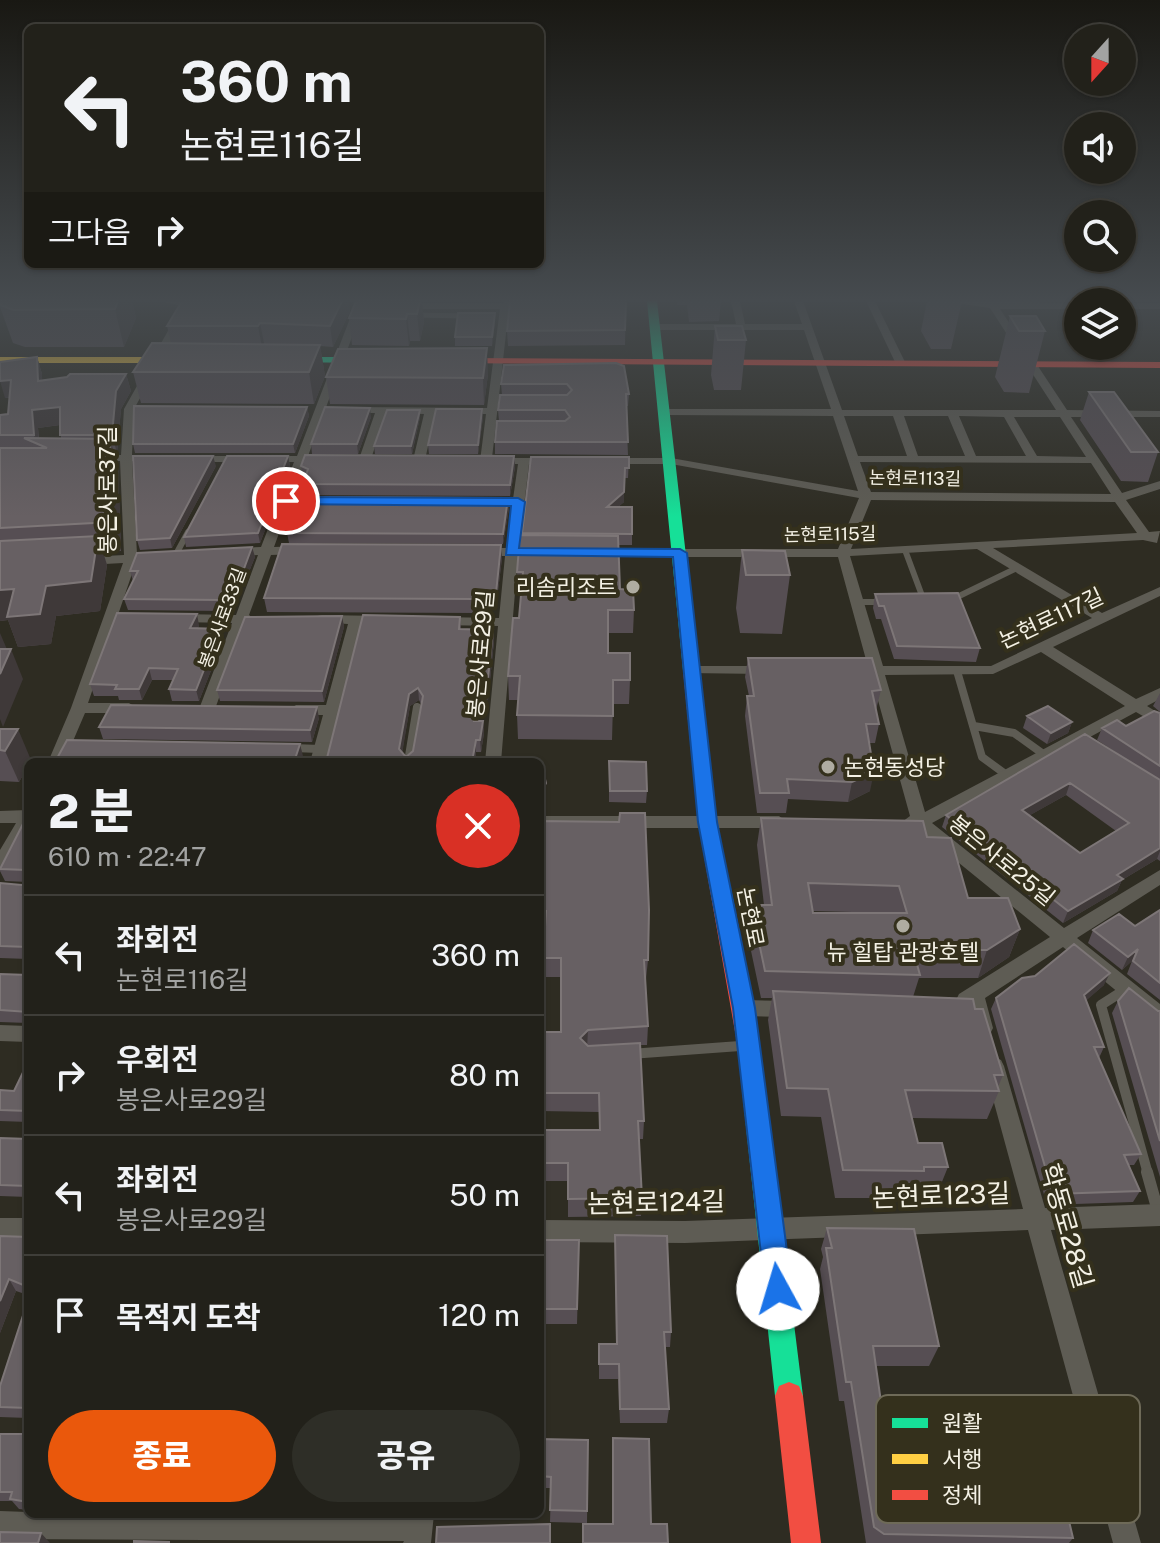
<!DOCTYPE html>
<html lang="ko">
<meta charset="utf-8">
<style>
body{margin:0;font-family:"Public Sans","Noto Sans KR",sans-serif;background:#2e2e27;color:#f1f3f6;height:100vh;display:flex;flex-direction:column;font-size:30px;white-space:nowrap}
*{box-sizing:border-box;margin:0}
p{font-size:26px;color:#a2a3a2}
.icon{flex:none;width:44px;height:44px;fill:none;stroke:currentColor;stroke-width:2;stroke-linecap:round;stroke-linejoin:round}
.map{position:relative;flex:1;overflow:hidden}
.panel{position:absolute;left:24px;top:758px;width:520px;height:760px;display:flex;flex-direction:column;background:#22211a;border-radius:12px;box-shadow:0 2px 6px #0004,0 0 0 2px #3f3e39}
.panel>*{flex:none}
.guide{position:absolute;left:24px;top:24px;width:520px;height:244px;border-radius:12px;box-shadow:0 2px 6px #0004,0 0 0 2px #3f3e39;background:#22211a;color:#f1f3f6;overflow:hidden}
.needle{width:52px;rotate:201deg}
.controls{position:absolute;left:1064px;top:24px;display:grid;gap:16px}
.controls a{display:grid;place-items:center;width:72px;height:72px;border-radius:50%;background:#22211a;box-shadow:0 2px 6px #0004,0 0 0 2px #3f3e39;font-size:40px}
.pin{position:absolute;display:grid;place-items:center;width:68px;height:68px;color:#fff;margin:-34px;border:4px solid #fff;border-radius:50%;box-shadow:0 2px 8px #0007}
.me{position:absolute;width:88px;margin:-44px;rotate:354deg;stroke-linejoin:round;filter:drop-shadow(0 0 6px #0008)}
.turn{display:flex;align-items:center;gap:28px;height:168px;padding:0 24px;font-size:36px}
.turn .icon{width:104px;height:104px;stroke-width:2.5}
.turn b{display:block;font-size:56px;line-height:68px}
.then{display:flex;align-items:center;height:76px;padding:0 24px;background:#0003;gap:16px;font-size:30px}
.round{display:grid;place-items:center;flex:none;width:84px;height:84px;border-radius:42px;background:#2e2e27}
.head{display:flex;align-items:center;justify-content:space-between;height:136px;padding:0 24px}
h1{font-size:48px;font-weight:800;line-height:60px}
.action{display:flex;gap:16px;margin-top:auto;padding:16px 24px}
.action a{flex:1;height:92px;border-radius:48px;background:#ea580c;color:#fff;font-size:32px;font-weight:800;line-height:92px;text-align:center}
.action a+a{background:#2e2e27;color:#f1f3f6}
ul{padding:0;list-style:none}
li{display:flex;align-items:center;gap:24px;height:120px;padding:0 24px;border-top:2px solid #3f3e39}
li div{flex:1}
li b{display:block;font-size:30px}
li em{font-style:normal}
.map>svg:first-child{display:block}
</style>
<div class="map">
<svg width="1160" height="1543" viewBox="0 0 1160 1543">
<rect width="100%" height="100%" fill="#2e2c22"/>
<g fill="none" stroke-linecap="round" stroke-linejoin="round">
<path stroke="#5e5c54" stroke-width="5" d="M415,315L467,316"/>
<path stroke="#5e5c54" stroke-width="6" d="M905,550L924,601
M175,556L188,532
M953,599L1017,568
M857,602H884"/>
<path stroke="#5e5c54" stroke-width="8" d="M957,671L982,757L1008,776
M974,726L1014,733L1046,756
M293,748L320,749
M408,762L417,707"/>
<path stroke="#5e5c54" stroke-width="10" d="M1126,989L1101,1005L1148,1174
M630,1054L740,1046"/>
<path stroke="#5e5c54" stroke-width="12" d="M1147,1172L1159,1215
M1048,1473L1103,1472"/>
<path fill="#5e5c54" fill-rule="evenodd" d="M159,301H193L199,304L191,306L134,409L132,455H151L157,458L151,461H132L137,554L155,553L161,557L155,561L136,562L88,703H129L137,708L129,713H85L64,762H48L71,708L123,563L87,565L81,561L87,557L124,555L120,461H95L89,458L95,455H121L124,409L182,306Z
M506,301H517L509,307L492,458H551L557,461L551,464H529L519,548H539L545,552L539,556H518L501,762H485L498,626L438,625L431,621L438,617L499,618L505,556H482L476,552L482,548H506L518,464H486L480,461L486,414H435L425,460L419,463L413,460L424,414L386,413L371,459L361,461L359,459L375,413H350L345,410L350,407L487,408L500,309H401L396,306L401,303H503Z
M731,301H740L745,324H802L794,301H803L842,410H1056L990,308L943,301L1078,303V309H1000L1067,410L1160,411V417H1071L1122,493L1160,481V489L1126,500L1149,532L1160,531L1157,543L1143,540L993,548L1102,613L1160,587V596L1053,647L1136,699L1160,688V699L1147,706L1160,714V726L1136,712L932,823L1064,928L1160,870V885L1077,938L1160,1004V1023L1153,1021L1063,947L985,998L993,1028L990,1034L983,1036L976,1034L968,1007L959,1006L956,1000L959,994L1050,937L916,828L904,826L902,822L910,816L871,675L862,674L860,671L868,667L838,557H598L592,553L598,549H838L859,498L671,464H607L601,461L607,458H671L858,491L833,416L664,415L659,412L664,409H831L804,330H655L650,327L655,324H736ZM844,416H893L907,456H858ZM904,416H948L965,456H918ZM959,416L1004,417L1026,456H976ZM1014,417H1060L1086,457L1037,456ZM860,462L1091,463L1111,494L871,492ZM871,500L1115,502L1137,533L851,549ZM977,549L1092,618L991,666H883L850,556ZM1041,652L1125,706L925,812L885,675L993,674Z
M866,301H875L905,362L904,364L895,362Z
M1122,303H1160V309H1122Z
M354,308L362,310L308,456H323L329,459L323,462H305L274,547L299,546L305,550L299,554L271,555L249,615L254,619L246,623L215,709L207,714L202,712L199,709L232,623L178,622L171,618L178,614L236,615L258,555L234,556L228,552L234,548L261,547L294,462H195L189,459L195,456H297Z
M322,615L383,616L390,620L383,624H362L326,762H310L323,715H296L288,710L296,705H326L348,624L317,622L315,619L317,616Z
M692,666H768L775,670L768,674L687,673L685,670Z
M28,810V831L6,869L0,871V850L16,823H0V811Z
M540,816H779L787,822L779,828H540Z
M744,1000L791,1001L798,1003L801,1009L798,1015L791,1017L744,1016L737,1014L734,1008L737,1002Z
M0,1025L28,1026V1042L0,1041Z
M994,1057L1001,1060L1004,1066L1045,1208L1160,1204V1226L1051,1230L1141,1543H1113L1028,1230L685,1243L540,1242V1220L685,1221L1023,1209L984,1066L987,1060Z
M0,1218H28V1240H0Z
M0,1511L28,1512V1514H434L431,1543H403L404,1541L0,1539Z"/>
<path fill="#16e098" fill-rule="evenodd" d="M647,301H657L699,670L691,675L683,670Z
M290,357H366L372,360L366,363L286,362L284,360Z
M748,1034L756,1036L759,1043L803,1396L799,1406L789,1410L779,1406L775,1396L737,1043L740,1036Z"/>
<path fill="#ffcf43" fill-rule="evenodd" d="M0,357H174L180,360L174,363H0Z"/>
<path fill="#f24e42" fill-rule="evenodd" d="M454,358L1160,362V368L450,363L448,361Z
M691,665L699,670L716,822L759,1043L756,1050L748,1052L740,1050L737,1043L698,822L683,670Z
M789,1382L799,1386L803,1396L821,1543H791L775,1396L779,1386Z"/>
</g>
<path fill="#564e53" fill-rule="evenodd" d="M0,301H132L136,318L124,347H25L13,343L0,307Z
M342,301H348L350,311L333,347L320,346L325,376L314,404L141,403L133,372L171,343L167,326Z
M422,301L424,322L420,341H410L409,346L352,345L349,318Z
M626,301L625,345L508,346L507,331Z
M677,301H721L719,321L689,322L687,305H677Z
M927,301H962L951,349H931L921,331Z
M1010,316L1045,331L1029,393L1004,392L995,377Z
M495,322L492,346H455V337Z
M715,326L746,340L741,390H714L711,375Z
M37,357L42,374V380L126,374L131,391L121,409L117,453H114L118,466L121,551L103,552L107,565L100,611L56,616L51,644L18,647L8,620L0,621V415L8,414L10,398H5ZM60,425L61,438H39L38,428Z
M504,365L629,394L628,406H626L628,455L495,454V442L499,421L498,410L502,395L501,384Z
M488,374L484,405L330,404L326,377Z
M1089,392L1158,452L1148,482L1121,481L1080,420Z
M307,407L309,416L295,453H135L133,444Z
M371,417L358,454H312L311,444Z
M420,417L412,454H375L374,446Z
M483,417L478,454H429L428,445Z
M288,456L290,466L260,543L186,547L184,537Z
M514,456L515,467L510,496L304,495L303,484L305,478L303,477L301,466Z
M531,457H629L628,478H624V502L618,507H632V545H619L620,589L634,610L633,633H608V653L630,680L629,704H613L612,740L518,739L517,715L518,700H509L508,676L519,618L521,595H518L517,572Z
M216,466L172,548L140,550L137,540Z
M509,508L503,544L289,543L287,533Z
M252,547L255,557L244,584H236L225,611L128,610L124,599L133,581L130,571Z
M742,550L790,575L782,634L740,633L736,608Z
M502,558L496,607L478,608L477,613L267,612L264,598Z
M875,594L980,648L976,662L894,659L881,619H876L873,608Z
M363,615L460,617L461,629L493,630L494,641L488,700L479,701L476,721H483L484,733L481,752H476L475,762H326ZM419,700L421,704L413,751L406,757L402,752L410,706Z
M342,616L344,627L324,702L220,701L217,690Z
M199,625L198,628L220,629L223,640L199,701H172L169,689L173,680H152L142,700H119L118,696H94L90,684Z
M748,658L881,690L876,710L879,724L875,743H869L870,791L848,802L788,799L786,813H757L745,716L747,696H749L745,677Z
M1160,693V712L1153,706Z
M1160,713V861L1157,859L1122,880L1117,891L1063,923L942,827L946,815L1117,753L1097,740L1102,728L1126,726ZM1066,795L1116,831L1080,853L1030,815Z
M1027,716L1072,722L1068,733L1047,744L1023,728Z
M319,718L312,742L103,739L99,727Z
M0,729L31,760L28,762V766L19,782L0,781Z
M609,761L647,791L646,803L609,802Z
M28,814V882L5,881L0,871V867Z
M761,818L927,837L968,898L1020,929L1009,957L978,978H919L913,997L975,1009L1003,1075L998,1087L999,1091L987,1119L912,1118L918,1143L948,1167L937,1194H916L914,1198H835L821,1117L781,1116L768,1020L772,998H761L747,932L751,905H764L757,845ZM812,911L892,913H813Z
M540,821L648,960L646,979H645L648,1026L647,1045H640L644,1121L643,1139H639L642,1198L641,1216L568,1217V1181H540V1130H599V1112L540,1111V1032H561V977H544L545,930H540Z
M28,882V959L0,958V883L22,885Z
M1160,910V1000L1127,974L1132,961L1122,970L1088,943L1093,930L1135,926Z
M0,974L28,975V1023L0,1022Z
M1104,985L1086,1000L1104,1047L1099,1058L1141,1154L1134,1165H1129L1140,1191L1133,1202L1047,1205L991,1009L996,998Z
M1118,1001L1160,1011V1177L1112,1013Z
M28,1062V1122L0,1121V1090L14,1091Z
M0,1138L28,1139V1197L0,1196Z
M827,1228L939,1346L929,1366H876L889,1458L964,1468L1073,1538L1069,1543H866L844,1401H839L820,1269L823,1257L821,1249Z
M615,1235L671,1332L670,1347H665L669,1409L667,1423H620L618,1379H599V1344H616Z
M0,1236L28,1237V1295L16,1291L0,1333Z
M540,1240L579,1256L577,1324H540Z
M28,1300V1418L0,1417V1386Z
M0,1434H28V1510L19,1509L12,1501H0Z
M540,1439L588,1440L587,1523L550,1522L551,1488H540Z"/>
<path fill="#3f3939" d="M118,301H132L136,318L124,347L115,309Z
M342,301H348L350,311L333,347L330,326Z
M420,301H422L424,322L420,341L417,314Z
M495,313V322L492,346V337Z
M407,314L410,341L409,346L406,319Z
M260,323L264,343L262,347L258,326Z
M320,345L325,376L314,404L309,372Z
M487,348L488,374L484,405L483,378Z
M37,357L42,374L43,398L38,381Z
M126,374L131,391L121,409L117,453L112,435L116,391Z
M11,380L17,397L5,398L0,381Z
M60,407L66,424L38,428L39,444L36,443L34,435L32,410Z
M307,407L309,416L295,453L293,444Z
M370,408L371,417L358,454L357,444Z
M482,409L483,417L478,454V445Z
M420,410V417L412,454L411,446Z
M110,439L118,466L121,551L112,522Z
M213,456L216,466L172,548L170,538Z
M288,456L290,466L260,543L258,533Z
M514,456L515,467L510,496V485Z
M624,492V502L606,517L607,507Z
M508,498L509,508L503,544V534Z
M98,536L107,565L100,611L56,616L51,644L18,647L8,620L0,621V590L46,586Z
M501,545L502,558L496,607V593Z
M252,547L255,557L244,584L242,574Z
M234,574L236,584L225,611L222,600Z
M197,614L199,625L193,639L190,628Z
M342,616L344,627L324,702L322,691Z
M220,629L223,640L199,701L196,690Z
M493,630L494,641L488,700L479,701L475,733L474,721L478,690Z
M0,633L9,654L11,649L23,679L3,727L0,719Z
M149,668L152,680L142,700L139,689Z
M418,688L419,700L410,706L401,761L399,749L409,694Z
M317,707L319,718L312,742L310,730Z
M483,721L484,733L481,752L480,740Z
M1072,722L1068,733L1047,744L1051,733Z
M18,729L31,760L28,762V766L19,782L5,751Z
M476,740V752L475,762H472Z
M300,744L303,756L301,762H294Z
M874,772L870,791L848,802L852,782Z
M546,783V794L540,806V794Z
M1070,783L1066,795L1018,822L1022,810Z
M1160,848V851L1157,859L1122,880L1117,891L1063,923L1068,911L1117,875Z
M1020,929L1009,957L978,978L987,950Z
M1138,949L1132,961L1122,970L1128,957Z
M1110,973L1104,985L1079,1007L1084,995Z
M588,1030L587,1049L580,1038Z
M9,1279L16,1291L0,1333V1301Z
M41,1533L50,1543H38Z"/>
<path fill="#676063" stroke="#7d7677" stroke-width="2" fill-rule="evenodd" d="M0,301H118L115,309L13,310L1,305Z
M182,301H342L330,326L260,323L258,326H167Z
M356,301H420L417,314H407L406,319L349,318Z
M510,301H626L625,330L507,331Z
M458,313H495L492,337H455Z
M1010,316H1036L1045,331H1019Z
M715,326H742L746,340H718Z
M152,343L320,345L309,372H133Z
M487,348L483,378L326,377L338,349Z
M37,357L38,381L67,377L70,374H126L116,391L112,435H60V407L32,410L34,435H0V415L8,414L11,380L0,381V362Z
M616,363L624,366L629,394H626L628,442H495L497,421H565L570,417L565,410H498L500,395H567L572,390L567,384H501L504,365Z
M1089,392H1114L1158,452H1131Z
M134,406L307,407L293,444H133Z
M325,407L370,408L357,444H311Z
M436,409H482L478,445H428Z
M387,410H420L411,446H374Z
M24,438L110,439L112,522L0,528V448H47Z
M305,455L514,456L510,485L303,484L308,469L301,466Z
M133,456H213L170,538L137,540Z
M227,456H288L258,533L184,537Z
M531,457H629V468H625L624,492L607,507H632V534L522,533Z
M299,497L508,498L503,534L287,533Z
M520,535L618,536L620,589L633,590L634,610H608V653H630V680H613V716L517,715L520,676H508L513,618H519L523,572H517Z
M98,536L91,581L46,586L40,614L7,617L14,589L0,590V541Z
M282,544L501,545L496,593L477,594L476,599L264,598Z
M252,547L242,574H234L222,600L124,599L138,571H130L137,553Z
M742,550L785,551L790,575H746Z
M958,593L980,648L897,646L884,606H879L875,594Z
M117,613L197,614L190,628L220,629L196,690L169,689L178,669L149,668L139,689H115L117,685L90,684Z
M363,615L460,617L459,629L493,630L487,688L478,690L474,721H483L480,740H476L472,762H326ZM418,688L423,696L413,751L406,757L399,749L409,694Z
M342,616L322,691L217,690L245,617Z
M0,649H11L0,674Z
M748,658H872L881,690L872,691L879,724H866L874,772L852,782L787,779L789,793H760L747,696H754Z
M111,705L317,707L310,730L99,727Z
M1048,706L1072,722L1051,733L1027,716Z
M1154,711L1160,713V766L1102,728L1117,720L1126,726Z
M0,729H18L5,751L0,750Z
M1085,734L1160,780V848L1117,875L1123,879L1068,911L946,815ZM1070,783L1129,823L1080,853L1022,810Z
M67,740L300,744L294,762H55Z
M609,761L646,762L647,791H610Z
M540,771H543L546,783L540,794Z
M620,813H645L649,910L648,960H644L648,1026L588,1030L580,1038L588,1046L640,1043L644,1121H638L642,1198L568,1199V1163H540V1130H600L599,1093H540V1032H561V958H543L546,911H540V821L619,822Z
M28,814V878L26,870L0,869Z
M761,818L923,821L927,837L951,838L968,898H1008L1020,929L987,950H913L920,975L765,971L751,905H772ZM808,883L899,886L907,913H813Z
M28,882V947L0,946V883L22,885Z
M1160,910V983L1133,961L1138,949L1128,957L1093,930L1119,914L1135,926Z
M1074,944L1110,973L1084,995L1104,1047H1094L1141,1154L1124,1155L1140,1191L1053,1194L996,998L1022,978L1035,976Z
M0,974L28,975V1012L0,1010Z
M1129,988L1158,1011H1160V1141L1118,1001Z
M773,991L973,999L975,1009H983L1003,1075H994L999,1091L905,1090L918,1143H942L948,1167H924V1171L843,1170L828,1089L787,1088Z
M28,1062V1111L0,1110V1090L14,1091Z
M0,1138L28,1139V1186L0,1185Z
M827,1228L914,1229L939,1346H873L889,1458L960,1459L964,1468L1057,1470L1073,1538L884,1534L874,1527L851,1382H846L826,1248H832Z
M615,1235L667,1236L671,1332H664L669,1409H620L619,1364H599V1344H617Z
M0,1236L28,1237V1287L9,1279L0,1301Z
M540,1240H579L577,1309H540Z
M28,1300V1408L0,1407V1386Z
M0,1434H28V1502L10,1499L12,1492H0Z
M613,1438L649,1439L651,1524H667L668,1543H583V1524H613Z
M540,1439L588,1440L587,1511L550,1510L551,1477L540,1476Z
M550,1524V1543H436L437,1527Z
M0,1532L41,1533L38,1543H0Z
M134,1541L170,1542L134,1543Z"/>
<linearGradient id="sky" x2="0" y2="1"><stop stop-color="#191813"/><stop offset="0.58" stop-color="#464b4f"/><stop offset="1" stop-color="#464b4f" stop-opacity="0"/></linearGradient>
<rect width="1160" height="517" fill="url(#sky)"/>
<path fill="#1a73e8" stroke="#114b97" stroke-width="2" d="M286,497L518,498L525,502L519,548L680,549L687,553L717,822L755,1008L792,1289L788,1298L778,1302L769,1298L765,1289L733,1008L698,822L673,557L506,555L511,506L281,504V498Z"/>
<g fill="#afaca1" stroke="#34301c" stroke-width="3">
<circle cx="633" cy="587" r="8"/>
<circle cx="828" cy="767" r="8"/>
<circle cx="903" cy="926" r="8"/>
</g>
<g text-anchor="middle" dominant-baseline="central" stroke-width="8" stroke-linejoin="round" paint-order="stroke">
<g font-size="18" fill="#f4f1e5" stroke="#34301c">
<text transform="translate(915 478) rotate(1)">논현로113길</text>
<text transform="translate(830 534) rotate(-1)">논현로115길</text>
<text transform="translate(222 618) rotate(-70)">봉은사로33길</text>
</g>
<g font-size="22" fill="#f4f1e5" stroke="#34301c">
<text transform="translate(107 490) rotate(-90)">봉은사로37길</text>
<text transform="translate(1051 618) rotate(-25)">논현로117길</text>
<text transform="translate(480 654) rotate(-85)">봉은사로29길</text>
<text transform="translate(1002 860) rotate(39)">봉은사로25길</text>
<text transform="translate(751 917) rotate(79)">논현로</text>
</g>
<g font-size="22" fill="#f4f1e5" stroke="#34301c" text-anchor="end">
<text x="617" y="587">리솜리조트</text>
<text x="844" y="767" text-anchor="start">논현동성당</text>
<text x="903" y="952" text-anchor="middle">뉴 힐탑 관광호텔</text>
</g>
<g font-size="26" fill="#f4f1e5" stroke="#34301c">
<text transform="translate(941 1195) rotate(-2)">논현로123길</text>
<text transform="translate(656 1202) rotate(-1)">논현로124길</text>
<text transform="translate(1067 1226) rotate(74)">학동로28길</text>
</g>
</g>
<rect x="876" y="1395" width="264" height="128" rx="12" fill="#34301c" stroke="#6e6a58" stroke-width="2"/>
<rect x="892" y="1418" width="36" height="10" fill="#16e098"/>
<rect x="892" y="1454" width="36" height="10" fill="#ffcf43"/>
<rect x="892" y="1490" width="36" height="10" fill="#f24e42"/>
<g font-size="22" fill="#f4f1e5">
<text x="942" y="1431">원활</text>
<text x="942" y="1467">서행</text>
<text x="942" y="1503">정체</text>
</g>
</svg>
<div class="controls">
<a><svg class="needle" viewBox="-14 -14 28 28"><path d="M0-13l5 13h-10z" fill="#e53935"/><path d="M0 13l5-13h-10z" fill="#a2a3a2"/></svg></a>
<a><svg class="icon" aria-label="sound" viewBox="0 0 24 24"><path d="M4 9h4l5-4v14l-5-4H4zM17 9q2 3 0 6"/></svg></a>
<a><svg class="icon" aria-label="search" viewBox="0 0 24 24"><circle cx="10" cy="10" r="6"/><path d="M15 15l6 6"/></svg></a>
<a><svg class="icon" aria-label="layers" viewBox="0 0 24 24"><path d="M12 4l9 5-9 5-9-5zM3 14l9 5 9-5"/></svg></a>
</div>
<div class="pin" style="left:286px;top:501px;background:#d93025"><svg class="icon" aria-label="arrive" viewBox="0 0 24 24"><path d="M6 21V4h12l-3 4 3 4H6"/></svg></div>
<svg class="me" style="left:778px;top:1289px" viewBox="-20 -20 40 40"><circle r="19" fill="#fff"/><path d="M0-13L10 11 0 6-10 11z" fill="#1a73e8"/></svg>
<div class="guide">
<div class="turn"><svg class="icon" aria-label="left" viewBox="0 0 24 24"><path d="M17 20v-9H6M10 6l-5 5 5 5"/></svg><div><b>360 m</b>논현로116길</div></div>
<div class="then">그다음<svg class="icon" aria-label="right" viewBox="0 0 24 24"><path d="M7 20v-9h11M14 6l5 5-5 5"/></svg></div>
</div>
<section class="panel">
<div class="head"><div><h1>2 분</h1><p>610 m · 22:47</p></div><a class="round" style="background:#d93025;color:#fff"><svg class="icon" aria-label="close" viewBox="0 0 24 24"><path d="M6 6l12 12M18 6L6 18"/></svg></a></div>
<ul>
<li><svg class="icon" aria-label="left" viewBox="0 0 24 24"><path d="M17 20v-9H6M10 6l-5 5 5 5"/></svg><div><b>좌회전</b><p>논현로116길</p></div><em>360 m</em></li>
<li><svg class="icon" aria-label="right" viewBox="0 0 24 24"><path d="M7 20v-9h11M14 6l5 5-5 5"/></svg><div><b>우회전</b><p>봉은사로29길</p></div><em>80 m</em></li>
<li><svg class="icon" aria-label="left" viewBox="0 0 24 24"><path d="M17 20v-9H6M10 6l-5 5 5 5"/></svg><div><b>좌회전</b><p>봉은사로29길</p></div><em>50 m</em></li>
<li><svg class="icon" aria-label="arrive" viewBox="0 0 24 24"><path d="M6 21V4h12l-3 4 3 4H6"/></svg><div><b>목적지 도착</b></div><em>120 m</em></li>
</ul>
<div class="action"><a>종료</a><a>공유</a></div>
</section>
</div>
